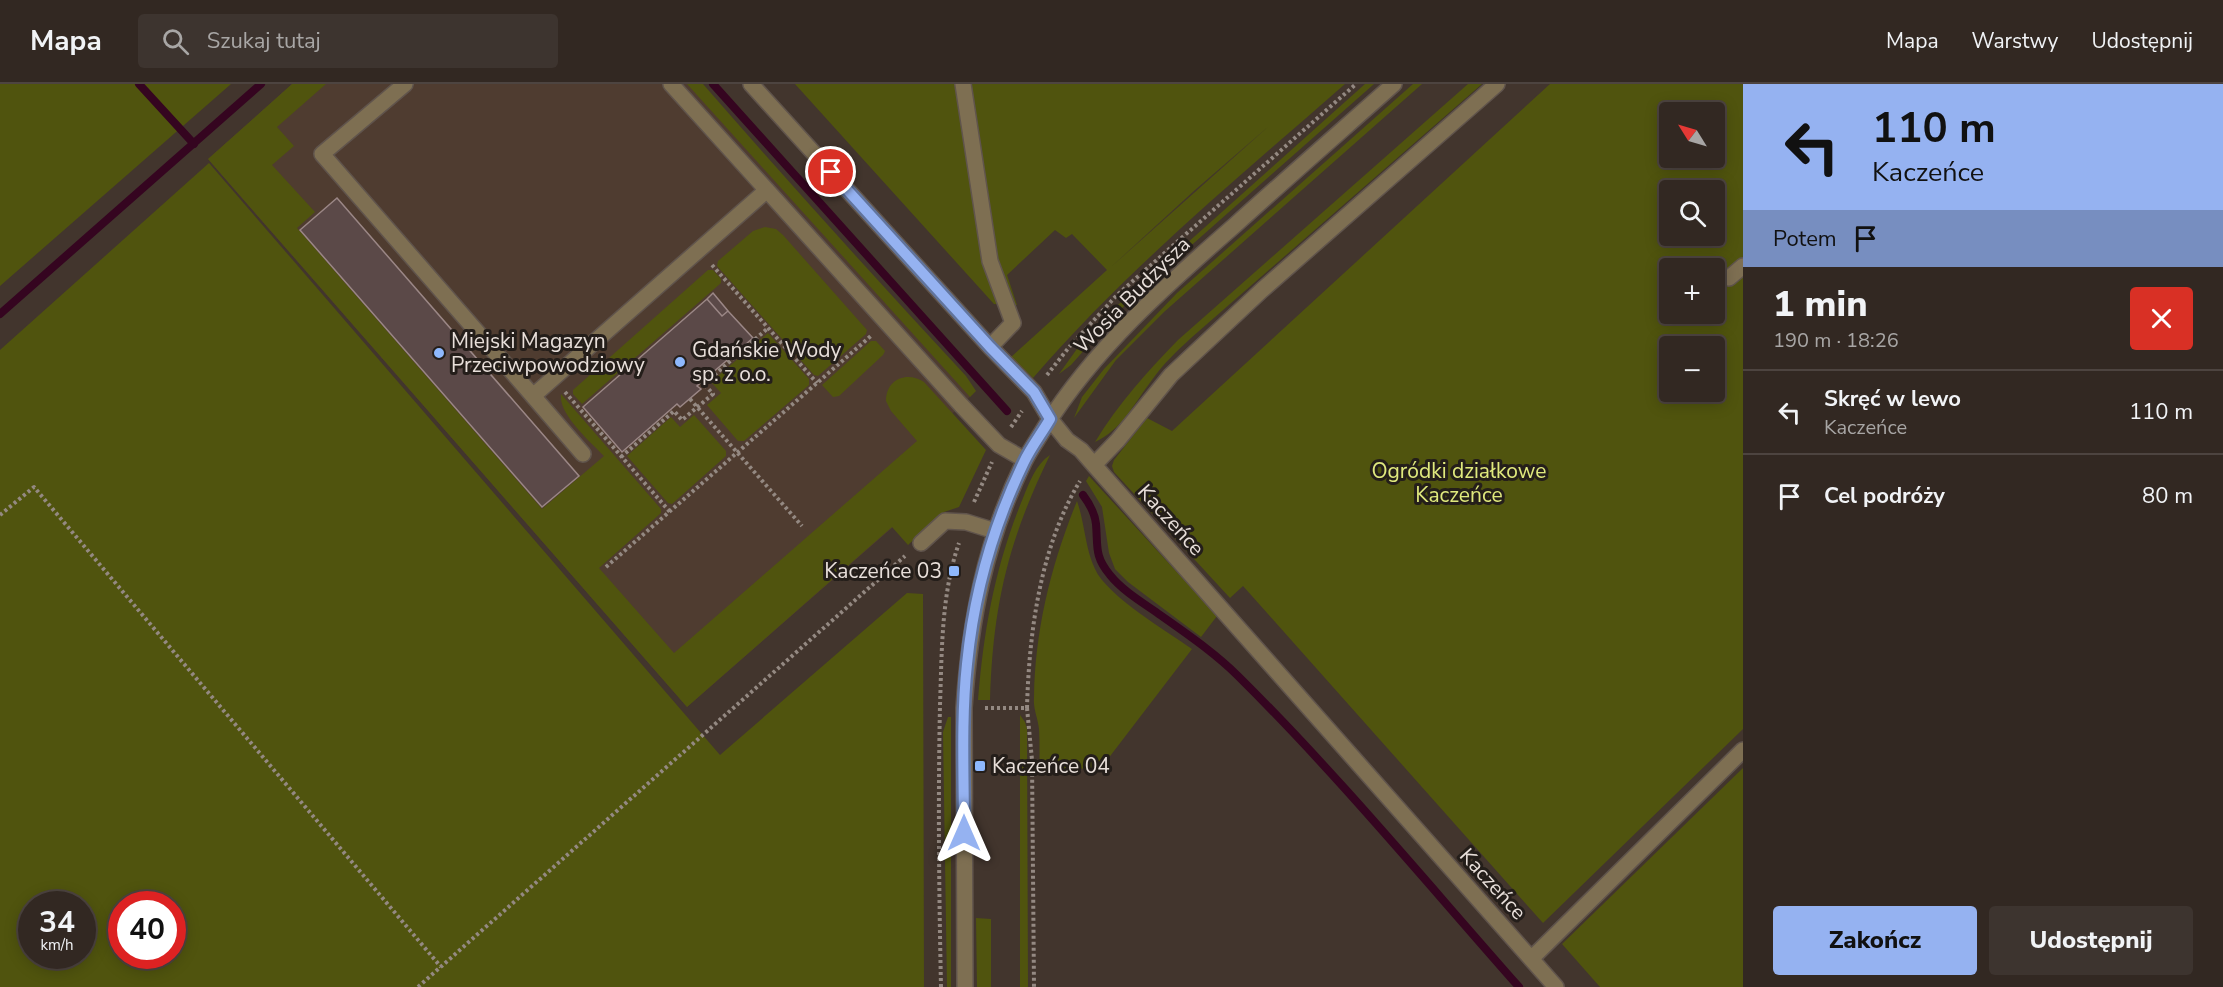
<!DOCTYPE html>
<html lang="pl">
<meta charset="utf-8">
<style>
body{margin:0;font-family:"Nunito Sans",sans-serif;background:#3d342f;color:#f1f3f6;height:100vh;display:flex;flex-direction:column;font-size:22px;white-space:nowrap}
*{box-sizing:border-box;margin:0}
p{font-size:20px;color:#a8a6a5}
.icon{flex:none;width:33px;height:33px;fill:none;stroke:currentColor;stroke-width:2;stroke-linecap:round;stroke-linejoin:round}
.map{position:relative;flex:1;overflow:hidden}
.sheet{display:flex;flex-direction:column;background:#322822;width:480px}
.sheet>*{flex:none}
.guide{background:#95b2f1;color:#111;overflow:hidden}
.needle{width:39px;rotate:307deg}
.tools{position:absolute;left:1659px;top:18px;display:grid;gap:12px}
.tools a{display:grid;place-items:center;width:66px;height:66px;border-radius:6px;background:#322822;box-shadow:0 3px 15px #0003,0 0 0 2px #4d4440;font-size:30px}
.speed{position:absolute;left:18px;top:807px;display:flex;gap:12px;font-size:30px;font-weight:700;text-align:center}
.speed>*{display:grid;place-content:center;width:78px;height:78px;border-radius:50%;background:#322822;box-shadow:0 3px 15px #0003,0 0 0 2px #4d4440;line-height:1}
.speed small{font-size:15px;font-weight:400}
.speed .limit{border:9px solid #d22;background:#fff;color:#111}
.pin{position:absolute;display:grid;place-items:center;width:51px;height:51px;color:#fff;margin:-26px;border:3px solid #fff;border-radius:50%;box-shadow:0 2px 6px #0007}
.me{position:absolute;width:66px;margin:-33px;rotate:0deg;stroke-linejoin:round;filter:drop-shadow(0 0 4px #0008)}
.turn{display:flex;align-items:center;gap:21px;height:126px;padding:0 30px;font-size:27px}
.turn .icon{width:78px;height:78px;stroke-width:2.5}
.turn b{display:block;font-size:42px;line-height:51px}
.then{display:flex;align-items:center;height:57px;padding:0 30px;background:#0003;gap:12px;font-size:22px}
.round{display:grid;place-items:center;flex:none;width:63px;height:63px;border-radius:6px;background:#3d342f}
.overview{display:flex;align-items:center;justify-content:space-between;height:102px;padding:0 30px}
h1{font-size:36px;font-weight:800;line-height:45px}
.primary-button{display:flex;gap:12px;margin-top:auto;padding:12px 30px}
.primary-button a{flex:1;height:69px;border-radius:6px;background:#95b2f1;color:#111;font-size:24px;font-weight:800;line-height:69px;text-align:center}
.primary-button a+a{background:#3d342f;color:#f1f3f6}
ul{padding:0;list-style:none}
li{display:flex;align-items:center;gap:18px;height:84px;padding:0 30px;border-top:2px solid #4d4440}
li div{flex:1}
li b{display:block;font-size:22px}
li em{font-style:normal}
header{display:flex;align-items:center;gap:36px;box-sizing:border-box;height:84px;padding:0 30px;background:#322822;border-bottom:2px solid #4d4440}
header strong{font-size:28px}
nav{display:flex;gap:33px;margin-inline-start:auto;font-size:21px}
.search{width:420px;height:54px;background:#3d342f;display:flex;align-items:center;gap:15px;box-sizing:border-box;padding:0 21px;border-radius:6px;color:#a8a6a5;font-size:22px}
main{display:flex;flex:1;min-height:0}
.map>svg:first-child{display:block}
</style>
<header>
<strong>Mapa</strong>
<div class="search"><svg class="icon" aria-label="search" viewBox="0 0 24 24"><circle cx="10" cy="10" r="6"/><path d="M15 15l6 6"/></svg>Szukaj tutaj</div>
<nav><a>Mapa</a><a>Warstwy</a><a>Udostępnij</a></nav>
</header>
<main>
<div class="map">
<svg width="1743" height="903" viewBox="0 0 1743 903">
<rect width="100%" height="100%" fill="#42352d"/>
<path fill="#4f3c30" d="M292,0H695L973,310L938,343L893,443L687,623L208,75Z"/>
<path fill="#50540e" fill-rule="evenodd" d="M0,0H231L0,202Z
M292,0H326L277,43L294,62L272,81L315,128L297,144L542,425L604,372C591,358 558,330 561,310L661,425V429L599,484L674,569L917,357L891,327L886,317C886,295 907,287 924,298L986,366L959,423L944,428L908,461L892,443L687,623L208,75Z
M687,0H703C789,99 877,196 966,292L976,307L970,313Z
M795,0H1345C1238,94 1127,185 1033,294L1011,273L1107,186L1072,150L1066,154L1055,146L1007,191L1017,221L994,220ZM1269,42L1111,183L1195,106Z
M1365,0H1374L1143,204L1117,229L1071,281L1059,290L1084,255L1110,228Z
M1413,0H1422L1164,228L1116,276L1074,334L1082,313L1104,285L1177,209Z
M1468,0H1482L1191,254C1177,267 1163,280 1152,296C1135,318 1122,346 1095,358C1118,320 1147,288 1178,256Z
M1550,0H1743V645L1543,839L1243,502L1230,514L1114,388L1112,382L1114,376L1147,334L1172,347ZM1670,28H1714V74H1670ZM1670,106H1714V152H1670ZM1670,184H1714V230H1670ZM1670,262H1714V308H1670Z
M209,79L720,671L907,509L923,510L924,903H0V266ZM32,820H82V872H32ZM122,820H172V872H122Z
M765,143L776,145L783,151L867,246L866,250L818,292L814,291L717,182L718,177L753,147Z
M708,186H713L721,195V199L582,320L573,310V306Z
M768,249L809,295V301L744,357H738L707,321L721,309L711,298Z
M871,257H876L885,267L883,271L839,312L833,313L822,301Z
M694,331L726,367V372L672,420L668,419L627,372L671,333L680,343Z
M1050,371C1008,457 993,521 990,616H978C984,544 995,482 1023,414C1029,399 1036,380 1050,371Z
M1089,392L1217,532L1201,553L1128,498L1115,485L1109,469L1102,423L1086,397Z
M1077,417C1085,440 1085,464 1095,485C1107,512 1167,547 1192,565L1101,684L1040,686C1039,673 1040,659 1039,645C1038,634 1033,625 1034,614C1035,545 1051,481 1077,417Z
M1020,631L1025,638L1027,645L1028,903H1020Z
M948,633H951V903H947L943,648Z
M1743,684V903H1600L1562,860Z
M976,834L991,835V903H977Z"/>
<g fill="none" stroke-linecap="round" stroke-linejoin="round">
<path stroke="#350520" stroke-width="8" d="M139,0L194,60
M713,0L1007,327
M0,230L261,0
M1083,411C1089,419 1095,430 1096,440C1098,462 1094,472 1110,491C1122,506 1140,517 1156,528C1184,548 1214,568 1238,592C1337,690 1427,799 1519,903"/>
</g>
<path fill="#5b4948" stroke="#9b8786" stroke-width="1.5" d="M337,114L579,392L542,423L300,146Z
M713,209L728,227L722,232L707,215Z
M707,215L722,232L728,227L753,254L697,302L701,305L680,323L677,320L622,368L583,323Z"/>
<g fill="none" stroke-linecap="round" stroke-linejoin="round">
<g stroke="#60544c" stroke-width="18">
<path id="minor" d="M405,0L322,70L533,312L767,106
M671,0L961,321L999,361L1025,376
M751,0L990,263L1034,308L1050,335L1067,356L1081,366L1094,381L1556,903
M963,0L990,177L1013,239L990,263
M1729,194L1743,182
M533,312L583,370
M1094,381L1118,356L1171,291L1262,206L1497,0
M921,459L945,437L966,438L995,447
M1531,875L1743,666
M965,903L964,624C970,536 985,458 1024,378C1030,366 1038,355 1045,343C1095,264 1164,203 1234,142C1287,94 1341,47 1394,0"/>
</g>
<path stroke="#948982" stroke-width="4" stroke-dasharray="3 3" stroke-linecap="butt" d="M712,181L817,299
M1047,291L1070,262L1117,211L1356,0
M565,308L670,428
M690,315L802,442
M1011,343L1022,327
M621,373L674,327L682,336L713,310L704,300L768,244
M974,418L992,378
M0,431L34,403L441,883
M606,483L872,251
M985,624H1027C1029,549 1040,463 1080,397
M1027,624L1032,676L1034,903
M418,903L905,472
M941,903C939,809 938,715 940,621C942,566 941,511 959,459"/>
<use href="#minor" stroke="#7e6f52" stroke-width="15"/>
</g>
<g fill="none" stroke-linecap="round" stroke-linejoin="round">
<g stroke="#61749d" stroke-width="15">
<path id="route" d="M831,88L990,263L1034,308L1050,335C1042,349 1031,363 1024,378C993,442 974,509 967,580C961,635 964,693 964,749"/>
</g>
<use href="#route" stroke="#95b2f1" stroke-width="10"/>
</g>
<g fill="#8eb8fd" stroke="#241e1a" stroke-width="2">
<circle cx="439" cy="269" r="6"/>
<circle cx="680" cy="278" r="6"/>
<rect x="948" y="481" width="12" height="12" rx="3"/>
<rect x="974" y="676" width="12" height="12" rx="3"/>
</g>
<g text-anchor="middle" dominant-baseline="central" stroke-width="6" stroke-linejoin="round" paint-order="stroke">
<g font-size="21" fill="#e8dfda" stroke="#241e1a">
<text transform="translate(1132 211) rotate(-45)">Wosia Budzysza</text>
<text transform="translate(1171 436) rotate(48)">Kaczeńce</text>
<text transform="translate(1493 800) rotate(48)">Kaczeńce</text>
</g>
<g font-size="21" fill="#e8dfda" stroke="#241e1a" text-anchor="start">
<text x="451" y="257">Miejski Magazyn<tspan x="451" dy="24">Przeciwpowodziowy</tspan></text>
<text x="692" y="266">Gdańskie Wody<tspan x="692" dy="24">sp. z o.o.</tspan></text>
<text x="942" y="487" text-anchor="end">Kaczeńce 03</text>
<text x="992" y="682">Kaczeńce 04</text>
</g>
<g font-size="21" fill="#e0e97d" stroke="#241e1a">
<text x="1459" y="387">Ogródki działkowe<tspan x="1459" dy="24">Kaczeńce</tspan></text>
</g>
</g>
</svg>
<div class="tools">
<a><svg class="needle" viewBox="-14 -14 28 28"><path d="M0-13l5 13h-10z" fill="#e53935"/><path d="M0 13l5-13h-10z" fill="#a8a6a5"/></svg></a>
<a><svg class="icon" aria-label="search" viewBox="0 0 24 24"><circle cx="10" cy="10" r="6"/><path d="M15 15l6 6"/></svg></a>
<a>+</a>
<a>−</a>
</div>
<div class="speed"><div>34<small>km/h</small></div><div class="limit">40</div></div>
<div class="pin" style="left:831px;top:88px;background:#d93025"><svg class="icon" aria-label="arrive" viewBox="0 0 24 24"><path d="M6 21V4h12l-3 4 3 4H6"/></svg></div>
<svg class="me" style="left:964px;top:749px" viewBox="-20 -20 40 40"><path d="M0-17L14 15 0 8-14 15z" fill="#95b2f1" stroke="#fff" stroke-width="4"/></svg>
</div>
<section class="sheet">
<div class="guide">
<div class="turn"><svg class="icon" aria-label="left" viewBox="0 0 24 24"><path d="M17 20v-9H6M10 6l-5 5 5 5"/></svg><div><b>110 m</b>Kaczeńce</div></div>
<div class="then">Potem<svg class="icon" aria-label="arrive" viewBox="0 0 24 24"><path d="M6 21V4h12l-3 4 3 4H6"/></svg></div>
</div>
<div class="overview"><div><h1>1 min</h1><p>190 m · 18:26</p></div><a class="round" style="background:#d93025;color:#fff"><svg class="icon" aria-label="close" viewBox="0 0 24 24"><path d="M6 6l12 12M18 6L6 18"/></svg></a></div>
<ul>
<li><svg class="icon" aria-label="left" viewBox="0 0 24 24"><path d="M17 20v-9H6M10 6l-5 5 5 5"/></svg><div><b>Skręć w lewo</b><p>Kaczeńce</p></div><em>110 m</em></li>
<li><svg class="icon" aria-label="arrive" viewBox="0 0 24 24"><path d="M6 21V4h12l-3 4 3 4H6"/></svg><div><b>Cel podróży</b></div><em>80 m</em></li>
</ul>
<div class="primary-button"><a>Zakończ</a><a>Udostępnij</a></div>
</section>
</main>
